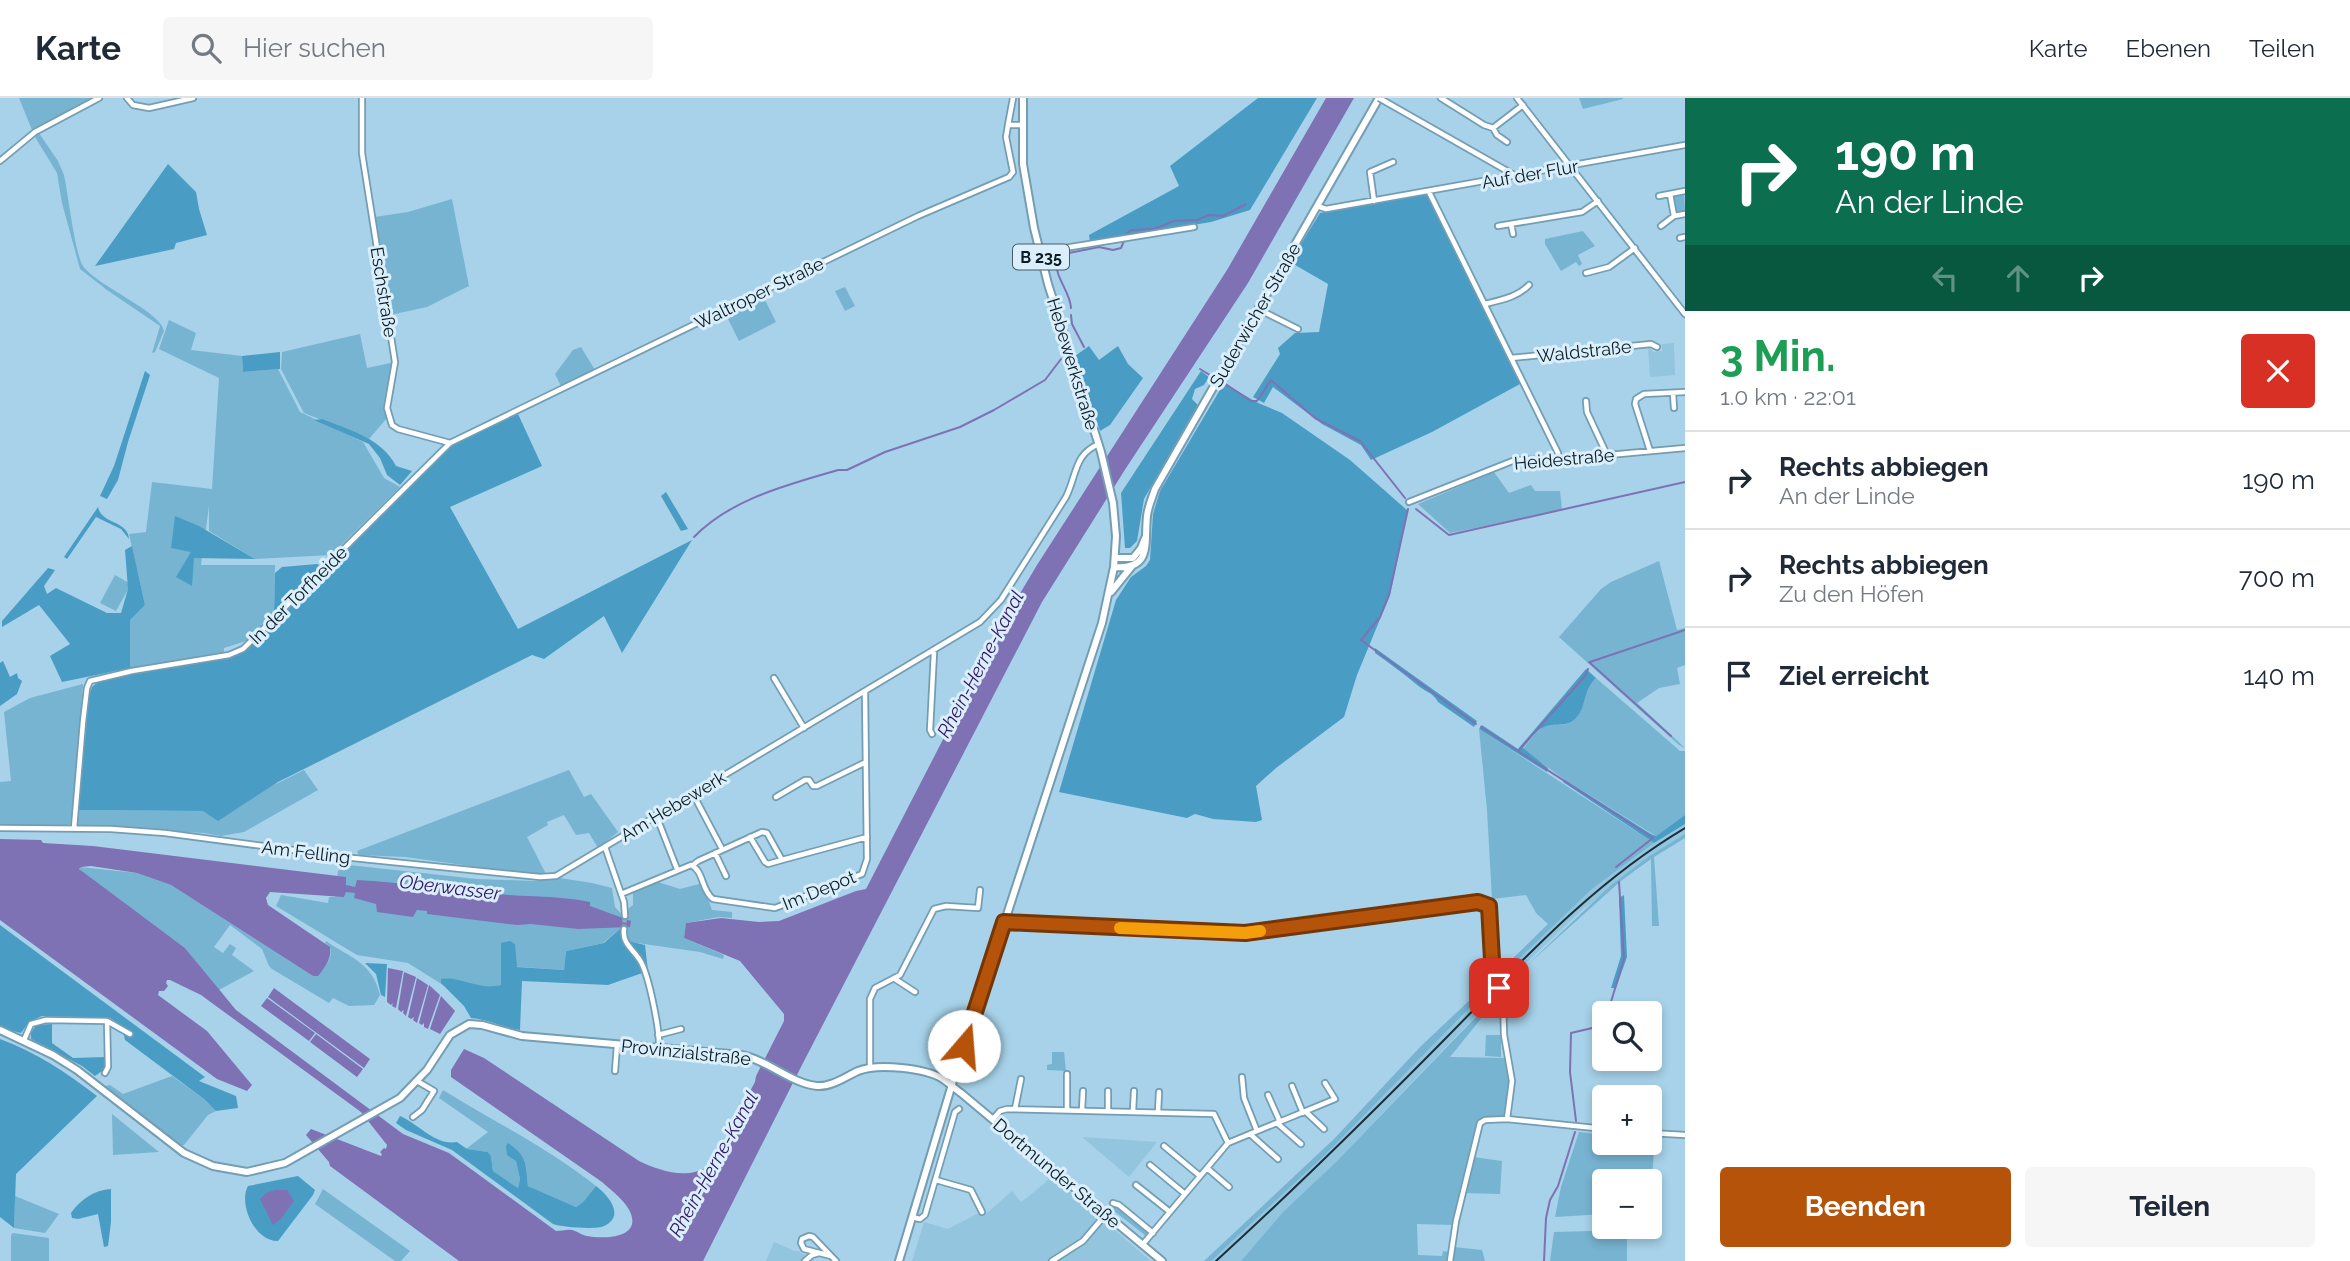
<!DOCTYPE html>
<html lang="de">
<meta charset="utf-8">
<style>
body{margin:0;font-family:Raleway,sans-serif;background:#f6f6f7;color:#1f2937;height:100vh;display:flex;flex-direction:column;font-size:26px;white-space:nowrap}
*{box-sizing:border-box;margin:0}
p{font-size:23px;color:#747a83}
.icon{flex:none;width:38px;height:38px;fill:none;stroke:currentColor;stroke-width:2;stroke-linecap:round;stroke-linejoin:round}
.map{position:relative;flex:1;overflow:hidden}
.sheet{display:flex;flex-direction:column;background:#fff;width:665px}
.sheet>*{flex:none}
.guide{background:#0b6e4f;color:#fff;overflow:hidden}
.fabs{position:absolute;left:1592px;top:903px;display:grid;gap:14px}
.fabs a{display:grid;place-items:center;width:70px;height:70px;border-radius:7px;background:#fff;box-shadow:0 4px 10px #0003;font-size:35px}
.pin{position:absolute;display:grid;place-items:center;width:60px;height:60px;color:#fff;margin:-30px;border-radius:14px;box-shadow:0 4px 10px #0006}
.me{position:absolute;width:77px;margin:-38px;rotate:18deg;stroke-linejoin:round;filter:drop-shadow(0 0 5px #0008)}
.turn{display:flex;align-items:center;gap:24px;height:147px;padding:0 35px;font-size:32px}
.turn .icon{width:91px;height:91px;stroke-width:2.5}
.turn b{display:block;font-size:49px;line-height:60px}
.lanes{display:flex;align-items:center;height:66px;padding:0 35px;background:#0003;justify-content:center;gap:35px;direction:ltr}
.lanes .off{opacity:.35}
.round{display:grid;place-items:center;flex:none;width:74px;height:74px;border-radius:7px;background:#f6f6f7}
.head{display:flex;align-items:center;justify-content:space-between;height:119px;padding:0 35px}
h1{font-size:42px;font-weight:700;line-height:52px;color:#1e9e55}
.cta{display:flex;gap:14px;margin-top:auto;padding:14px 35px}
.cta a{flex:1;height:80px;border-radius:7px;background:#b45309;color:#fff;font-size:28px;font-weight:700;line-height:80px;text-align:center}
.cta a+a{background:#f6f6f7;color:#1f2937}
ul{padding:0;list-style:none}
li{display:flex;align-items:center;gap:21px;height:98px;padding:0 35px;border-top:2px solid #e0e1e3}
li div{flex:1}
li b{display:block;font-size:26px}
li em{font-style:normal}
header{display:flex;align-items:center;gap:42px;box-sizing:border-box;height:98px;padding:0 35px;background:#fff;border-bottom:2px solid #e0e1e3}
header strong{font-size:33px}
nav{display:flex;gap:38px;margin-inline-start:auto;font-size:24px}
.search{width:490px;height:63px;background:#f6f6f7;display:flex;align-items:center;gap:18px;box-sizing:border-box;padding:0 24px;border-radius:7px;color:#747a83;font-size:26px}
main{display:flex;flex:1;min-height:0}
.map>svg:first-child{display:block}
</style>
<header>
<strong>Karte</strong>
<div class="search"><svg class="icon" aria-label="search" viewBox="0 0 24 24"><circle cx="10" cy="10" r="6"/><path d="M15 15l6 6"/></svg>Hier suchen</div>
<nav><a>Karte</a><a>Ebenen</a><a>Teilen</a></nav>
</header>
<main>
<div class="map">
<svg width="1685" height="1163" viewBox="0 0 1685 1163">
<rect width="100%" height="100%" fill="#a7d2e9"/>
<path fill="#93c5df" d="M1674,245L1675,277L1650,279L1648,249L1654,254L1662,253V246Z
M1685,726V736L1583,811L1523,868L1337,1063L1283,1114L1241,1163H1211L1328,1054L1501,878L1592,791L1654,745Z
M1082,1039L1157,1044L1129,1079Z
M1051,1078L1151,1163H912L924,1124L948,1131L979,1115L986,1116L1012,1093L1021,1104L1044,1086Z
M774,1144L794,1153H798L815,1163H766Z"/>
<path fill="#77b4d2" d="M19,0H93L32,32Z
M1579,0H1623V1L1583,11Z
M39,35L58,63L64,77C68,95 75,156 83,168C97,188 162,214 164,233L155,254L152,255L160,228L107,192L80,171L62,105L57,75L35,39Z
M1684,95L1685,114L1679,115L1675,112L1673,98Z
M452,101L469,188L427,209L390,217L375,119L408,114Z
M1583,133L1595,148L1578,157L1582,166L1579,168L1576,164L1561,173L1545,146V141Z
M845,189L855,208L845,213L835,193Z
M761,194L776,224L739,243L724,213Z
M169,222L196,235L191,252L242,258L243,274L278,271L300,314L363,344L384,380L400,389L331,457L255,461L209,433V408L201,467H275L274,514L246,543L224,550V555L130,570V522L145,507L129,436L146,434L152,384L212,391L219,280L159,251Z
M360,236L367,270L395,264L387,320L369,341L304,315L281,271L282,254Z
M581,249L595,272L561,288L555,276L573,252Z
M1494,374L1509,395L1531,387L1535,393H1560L1562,412L1450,435L1418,406Z
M1659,463L1677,532L1685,530V567L1677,570L1680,586L1659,590L1637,605L1685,650L1679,647L1559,539L1601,491L1611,484Z
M115,477L131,486L116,513L100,505Z
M1596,580L1680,653H1685V717L1656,738L1565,682L1523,651C1530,643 1536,631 1547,628C1556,625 1566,629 1573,623C1588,610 1581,595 1596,580Z
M83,586L71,725L66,729L0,727V684L11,683L4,614L30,600Z
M1479,631L1654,745L1592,791L1501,878L1498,875L1548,826L1536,815L1526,797L1492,801L1487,712Z
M304,672L318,692L244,734L221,738L204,735L78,728V712L203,713L278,685Z
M569,672L584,699L591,696L618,734L598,750L589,735L576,737L564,717L547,724L548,727L527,739L546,776L507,773L405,759L359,757L357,753Z
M1685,736V740L1654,759L1659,828H1652L1651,761L1623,781L1523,871L1610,788L1648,759Z
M349,767L477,781L534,783L560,780L592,785L612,790L615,809L623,818L626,819L629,810L633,807V793L658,784L680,791L703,785L712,812L732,814V820L719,819L686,825L684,840L724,857L723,861L700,854L630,844L625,838L626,831L621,830L603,845L566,853L564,872L507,868L503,901L459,897L408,865L357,857L276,808L281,797L328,805L329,799H335L338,773Z
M80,769L137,775L171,787L313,878C323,874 332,862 331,851L325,845L326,843C352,861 372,864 380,897L374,907L349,908L333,900L329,905L272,871L269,868L262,851L230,827L214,849L223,855L230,846L236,850L232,857L254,873L219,892L185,850L80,773Z
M1490,883L1493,886L1328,1054L1211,1163H1204L1334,1041L1421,948Z
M1499,895L1500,897L1450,959L1506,960L1509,989L1504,1017L1477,1023L1453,1127L1417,1126L1418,1157L1442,1158L1443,1153L1450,1154L1449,1163H1241L1283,1114L1337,1063Z
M1486,937H1501V959L1485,958Z
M1052,954H1064L1066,973L1047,972V967L1052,966Z
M172,978L204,1001L216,1013L208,1017L184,1047H178L105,988L110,987L123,996Z
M443,992C494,1024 549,1050 596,1088L583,1104L576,1109L528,1088L526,1068L516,1062L520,1081L518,1090L493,1073L491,1058L488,1054L466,1051L488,1034L439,1000Z
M1601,993L1605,994L1608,999H1605V1022L1600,1024L1596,1021V999Z
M112,1016L159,1054L113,1057Z
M1579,1034L1605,1037V1045H1650V1041H1655L1650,1103V1083H1605V1116L1555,1119L1561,1089Z
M1473,1059L1502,1063L1500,1096L1464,1095Z
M323,1091L410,1153L401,1163H395L315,1106Z
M15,1098L59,1116L45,1135L14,1130Z
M1109,1109H1116L1148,1135L1146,1138Z
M1627,1132V1163H1550L1554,1134Z
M13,1135L49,1140V1163H11V1137Z
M1454,1149L1482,1152L1485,1163H1452Z"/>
<path fill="#499dc5" d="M1258,0H1317L1250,112L1211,124L1090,144L1089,137L1179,88L1170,68Z
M168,66L196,94L199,111L207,137L176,145L174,151L95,168Z
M1425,97L1430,100L1520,286L1432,334L1371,362L1361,347L1322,326L1273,289L1264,305L1253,299L1280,256L1278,250L1295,235L1319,234L1328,186L1290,164L1320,115Z
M1089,248L1099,262L1118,248L1128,266L1143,280L1110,327L1100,333L1075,258Z
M280,254V271L243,274L242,258Z
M145,273L150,277L128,344L118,382L107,401L100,398L114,368Z
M1201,273L1209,279L1204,287L1195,291L1192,301L1198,307L1144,401L1137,443L1130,450H1125L1121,395Z
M1224,285L1256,304L1282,315L1350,362L1408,413L1390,497L1357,577L1344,619L1276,670L1256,688L1262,722L1256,724L1213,721L1195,716L1187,720L1059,694L1116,502L1131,479L1146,468L1150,462L1153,416L1160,393Z
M518,316L542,368L450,409L518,531L692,442L622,555L604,518L544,561L532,557L278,684L218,723L203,713L78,712L89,598L92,589L102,581L239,557L340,459L442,352Z
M322,321C349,332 382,340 396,368L412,373L400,387L387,377L380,360L369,346L314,322Z
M666,394L688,431L681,433L661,398Z
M98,409C102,427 128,422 129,441L121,431L96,419L67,461L64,459Z
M175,418L199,428L255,461L194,460L192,488L176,479L191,454L171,450Z
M132,448L145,507L130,522V570L62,584L50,558L70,546L39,507L2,529V523L48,470L55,472L44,488L47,496L56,490L107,515H121L128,491L125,452Z
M317,466L323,469L274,514L275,475L282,469Z
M1375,550L1477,623L1474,629L1438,604C1433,594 1423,593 1416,586C1403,575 1389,565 1375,555Z
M3,563L10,579L17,575L18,580L22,583L17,596L0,608V565Z
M1586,571L1596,580C1581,595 1588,610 1574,622C1566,629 1556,625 1547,628C1536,631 1530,642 1523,650L1548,670L1547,674L1479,631L1482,627L1518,651Z
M1565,682L1651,736L1656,738L1685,717V726L1654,745L1563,684Z
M1624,797L1627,859L1616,890H1611L1621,858L1619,800Z
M0,827L205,979L199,983L236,998L238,1010L216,1013L204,1001L125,942L122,928L110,920L42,918L29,924L21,935L0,930Z
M621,830L626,831L625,838L628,843L645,847L648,873L608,887L522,883L520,932C503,930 488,921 471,920L464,908L441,885V881C462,878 477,893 501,887V845L510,843L515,846L517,869L564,872L566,853L604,845Z
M365,865L387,866L385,899L381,897L376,876Z
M52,926V945L73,960L105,959V971L95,978L82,968L31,941V935L36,927Z
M0,941C36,954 67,975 97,998L16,1076L14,1130L0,1119Z
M400,1018C419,1026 435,1048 457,1044L467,1051L488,1054L491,1058L493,1073L518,1090L520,1081L516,1063L507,1057L506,1048L508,1045C527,1058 526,1066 528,1088L576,1109L583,1104L596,1088C608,1097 626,1118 604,1128C596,1132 561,1129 553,1126L452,1052L406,1032L396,1025Z
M298,1078L315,1092L313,1097L278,1143C255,1144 238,1106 248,1088Z
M111,1091V1124L108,1148L104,1149L98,1116L78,1121L72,1120L71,1115C80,1102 94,1092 111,1091Z"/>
<path fill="#7e72b4" d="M1326,0H1354L1248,185L1126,370L1042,504L803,965L703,1163H459L330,1068L329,1064L306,1037L311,1031L381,1058L382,1056L380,1054L384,1050L386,1051L387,1047L361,1014L201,897L170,882H167L166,885L168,888L164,893H159L158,897L207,933L252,987L247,993L217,981L0,822V741L41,742L43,745L93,748L346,779V787L355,789L357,782C408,785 458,793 509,797C537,799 561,798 590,804V808L631,823L630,829L578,831L531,826L517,827L427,816V813L417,812L413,819L377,814L376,806L354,800L355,795L346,794L344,799L270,794L266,800L268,807L330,849C332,860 325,870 318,878H313L171,787L137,775L91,768L81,769L79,771L185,850L236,912L403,1036L449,1055L556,1133C561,1133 568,1131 572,1132C577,1133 581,1137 587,1138C602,1141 640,1141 631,1116C627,1104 611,1092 602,1084L451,979V972L464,951L484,960L639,1063C658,1072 686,1082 707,1069C720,1061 746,1000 755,984L756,978L784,923V916L740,863L684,840L686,825L721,820L759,824L779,823L856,793L866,791L1006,519L1037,467L1227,172Z
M388,870L403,873L396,910L392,908L393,905L391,907L387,904Z
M404,874L416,879L406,918L403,915L404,912L401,914L398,911Z
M417,880L428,887L417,925L413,922L414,919L411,921L408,919Z
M429,887L440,897L428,931L424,929V925L422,927L419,925Z
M274,890L370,961L364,970L268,899Z
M441,898L455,913L440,936L430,931Z
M267,900L315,935L309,943L261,908Z
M316,936L363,971L357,979L310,944Z
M275,1092H287L294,1103L281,1121L273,1127L260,1101L266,1095Z"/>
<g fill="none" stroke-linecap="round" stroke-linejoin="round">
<path stroke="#7e72b4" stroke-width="2" d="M1124,138L1131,132L1154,131L1174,123L1197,122L1209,117L1223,118L1246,106
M1071,210C1070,191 1050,176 1059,157L1099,149L1113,152L1121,150L1124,143
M1071,217L1072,226L1084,249
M1200,271L1213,279
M1224,285L1251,303H1257L1271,282L1315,320L1360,343L1405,400
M1408,411L1389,497L1380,519L1361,542L1476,626
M1416,411L1449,437L1685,384
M694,439C732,400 788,387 838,372H847L885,354L960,329L994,312L1045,282L1061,261
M1589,564L1671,638
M1590,564L1685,532
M1481,629L1518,653L1585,578L1588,571
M1518,653L1653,740L1616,769
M1610,907L1624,861L1619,784
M1608,915L1610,910
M1576,1023L1570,974L1571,935L1605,927
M1544,1163L1546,1120L1550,1102L1558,1088L1575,1034"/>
<path stroke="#88aec2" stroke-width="4.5" stroke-dasharray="4.5 2" stroke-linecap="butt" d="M624,831L625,818"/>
<g stroke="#749db2" stroke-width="8">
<path id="minor" d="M127,0L133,7L149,10L193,0
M362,0V55L395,264L387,310L392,327L398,331L450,345
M1441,0L1484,27L1493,30L1523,7
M1517,0L1685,216
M1386,4L1516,78
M1008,27L1013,0
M1493,30L1497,37L1507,44
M0,63L35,34L99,0
M1429,94L1558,355V362
M1670,96L1674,118
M1659,98L1685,93
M1374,103L1370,74L1393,64
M1317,108L1326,111L1685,47
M1511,126L1513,136
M1498,128L1582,114L1598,103
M1661,128L1674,118L1685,116
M1680,140L1685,139
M1040,154L1194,129
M1586,175L1609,169L1635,150
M1485,206C1501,202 1518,199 1529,187
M1258,211L1298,231
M1511,260L1651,246L1657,249
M1673,295L1674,310
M1586,303L1587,314L1607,357
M1650,353L1635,306L1636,301L1644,296L1685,294
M1409,404L1515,362L1565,361L1685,350
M774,580L804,630
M932,636L930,632L934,554
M693,696L721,749
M776,699L805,682H809L813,688H817L864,665
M656,717L677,771
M0,730L111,731L165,735L353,760L540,779L556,778L980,524L1001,502L1066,399C1077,377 1074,356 1099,346
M74,730L83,624L87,590L90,583L132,573L229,557L243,551L450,345L918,118L1009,79L1013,74L1006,39L1008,27H1022
M750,739L765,764L768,766L782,762
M605,749L624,804L625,818
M715,755L726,778
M693,767L698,763L762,734L767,735L782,762L867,739
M621,796L691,767C704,773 701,792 713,801L775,810L862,776L867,761L865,594
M1004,824L1245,835L1478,804L1489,808L1493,880L1503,897L1504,937L1512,983L1507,1021L1485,1022L1480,1025L1456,1123L1450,1163
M624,831C622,847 634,851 641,864C649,879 660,932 659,950
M895,881L915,894
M658,937L681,931
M24,942L31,926L46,922L107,923L130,936
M870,970V901L875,890L900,877L934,811L946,808L978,810L980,792
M615,973L617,947
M105,975L108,969L107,923
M1242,979L1244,1000L1257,1033
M1292,988L1303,1015
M1268,997L1280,1024
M1015,1011L1021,981
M1067,1012V976
M1082,1012L1083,993
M1108,1013V993
M1133,1013L1134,993
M1158,1014L1159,994
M1306,1014L1324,1031
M413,1019L422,1012L434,993L417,983
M993,1021L1000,1013L1007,1011L1214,1016L1228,1045
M1507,1021L1605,1031
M1277,1025L1301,1046
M1650,1035L1685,1037
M1250,1036L1278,1061
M1164,1048L1200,1078
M1150,1067L1185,1096
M1207,1070L1229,1089
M936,1082L971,1092L982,1114
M1136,1087L1170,1114
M1113,1105L1119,1107L1153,1135
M912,1119L920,1121L925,1117L955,1014L959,1011
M1143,1146L1228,1045L1335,1001L1325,985
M831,1158L804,1151L801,1145L802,1141L809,1138L813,1139L836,1163
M805,1163L812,1157L819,1155
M1052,1163L1083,1143L1106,1116"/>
</g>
<g stroke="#749db2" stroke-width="10">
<path id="major" d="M1115,460H1133L1141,450L1145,440
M1114,469C1153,472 1144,445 1147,418C1148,409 1152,400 1155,391L1379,0
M1111,494L1132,468
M0,932L53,957L77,972L184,1055L213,1068L247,1074L285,1065L400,1000L427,972L450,937L469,926L482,927L522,938L741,957C768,962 790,985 817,988C831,989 845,979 858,973C878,965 925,970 943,981C949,985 955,991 961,995L1162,1163
M899,1163L956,973L1102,525L1114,469L1116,438L1113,405L1101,354L1048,186L1034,130L1023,66V0"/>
</g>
<use href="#minor" stroke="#fff" stroke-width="4.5"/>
<use href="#major" stroke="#fff" stroke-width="6"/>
<path stroke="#1c3039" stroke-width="2" d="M1216,1163C1295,1091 1371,1016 1446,940C1521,864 1592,785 1685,730"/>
<g stroke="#749db2" stroke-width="8" stroke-linecap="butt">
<path id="minor-bridge" d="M1379,0L1386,4"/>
</g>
<use href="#minor-bridge" stroke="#fff" stroke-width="4.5"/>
</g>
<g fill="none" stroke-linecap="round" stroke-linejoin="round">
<g stroke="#753606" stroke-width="18">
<path id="route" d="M964,948L1004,824L1245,835L1478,804L1489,808L1493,880L1499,890"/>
</g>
<use href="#route" stroke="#b45309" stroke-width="12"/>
<path stroke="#f59e0b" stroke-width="12" d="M1120,830L1245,835L1260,833"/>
</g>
<g text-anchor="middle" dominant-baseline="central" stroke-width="6" stroke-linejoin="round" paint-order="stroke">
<rect fill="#daeffb" stroke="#495b64" stroke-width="2" x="1013" y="146.5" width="56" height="25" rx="5"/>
<g font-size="16" font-weight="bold" fill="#0b1c24">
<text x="1041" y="159">B 235</text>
</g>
<g font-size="18" fill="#0b1c24" stroke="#daeffb">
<text transform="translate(1530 76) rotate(-10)">Auf der Flur</text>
<text transform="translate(384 194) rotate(81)">Eschstraße</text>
<text transform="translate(759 195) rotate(-26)">Waltroper Straße</text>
<text transform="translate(1255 217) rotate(-60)">Suderwicher Straße</text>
<text transform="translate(1584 253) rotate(-6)">Waldstraße</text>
<text transform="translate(1073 266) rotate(73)">Hebewerkstraße</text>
<text transform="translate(1564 361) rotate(-5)">Heidestraße</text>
<text transform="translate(298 497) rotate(-45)">In der Torfheide</text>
<text transform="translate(673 708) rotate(-31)">Am Hebewerk</text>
<text transform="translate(306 754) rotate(7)">Am Felling</text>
<text transform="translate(819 792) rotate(-22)">Im Depot</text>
<text transform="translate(686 954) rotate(6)">Provinzialstraße</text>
<text transform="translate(1057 1075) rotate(40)">Dortmunder Straße</text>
</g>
<g font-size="19" font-style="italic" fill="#321768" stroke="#daeffb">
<text transform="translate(980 566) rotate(-62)">Rhein-Herne-Kanal</text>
<text transform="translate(450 789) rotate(7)">Oberwasser</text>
<text transform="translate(713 1066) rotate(-61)">Rhein-Herne-Kanal</text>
</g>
</g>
</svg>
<div class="fabs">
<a><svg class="icon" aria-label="search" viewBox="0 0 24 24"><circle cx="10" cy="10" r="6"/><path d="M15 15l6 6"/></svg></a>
<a>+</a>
<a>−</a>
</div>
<div class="pin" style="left:1499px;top:890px;background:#d93025"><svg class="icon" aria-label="arrive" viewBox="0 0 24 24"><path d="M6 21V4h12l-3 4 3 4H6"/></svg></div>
<svg class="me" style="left:964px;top:948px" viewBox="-20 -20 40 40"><circle r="19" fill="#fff"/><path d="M0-13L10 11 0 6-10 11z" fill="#b45309"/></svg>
</div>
<section class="sheet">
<div class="guide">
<div class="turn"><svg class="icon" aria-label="right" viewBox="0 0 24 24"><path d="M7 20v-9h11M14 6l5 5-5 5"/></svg><div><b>190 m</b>An der Linde</div></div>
<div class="lanes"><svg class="icon off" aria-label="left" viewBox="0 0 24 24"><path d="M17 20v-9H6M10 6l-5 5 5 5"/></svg><svg class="icon off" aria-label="ahead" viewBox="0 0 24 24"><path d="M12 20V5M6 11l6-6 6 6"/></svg><svg class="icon" aria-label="right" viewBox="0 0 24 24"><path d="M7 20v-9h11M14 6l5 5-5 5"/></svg></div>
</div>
<div class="head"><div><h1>3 Min.</h1><p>1.0 km · 22:01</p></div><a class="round" style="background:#d93025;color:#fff"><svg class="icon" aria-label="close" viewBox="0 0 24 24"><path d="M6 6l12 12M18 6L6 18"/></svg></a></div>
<ul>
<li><svg class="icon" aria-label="right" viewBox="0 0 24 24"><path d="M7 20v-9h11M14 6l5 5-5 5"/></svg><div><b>Rechts abbiegen</b><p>An der Linde</p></div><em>190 m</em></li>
<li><svg class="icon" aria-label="right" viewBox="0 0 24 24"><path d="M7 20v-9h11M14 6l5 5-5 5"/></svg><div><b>Rechts abbiegen</b><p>Zu den Höfen</p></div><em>700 m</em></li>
<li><svg class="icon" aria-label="arrive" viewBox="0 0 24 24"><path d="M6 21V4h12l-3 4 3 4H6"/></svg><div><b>Ziel erreicht</b></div><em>140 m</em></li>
</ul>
<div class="cta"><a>Beenden</a><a>Teilen</a></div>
</section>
</main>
